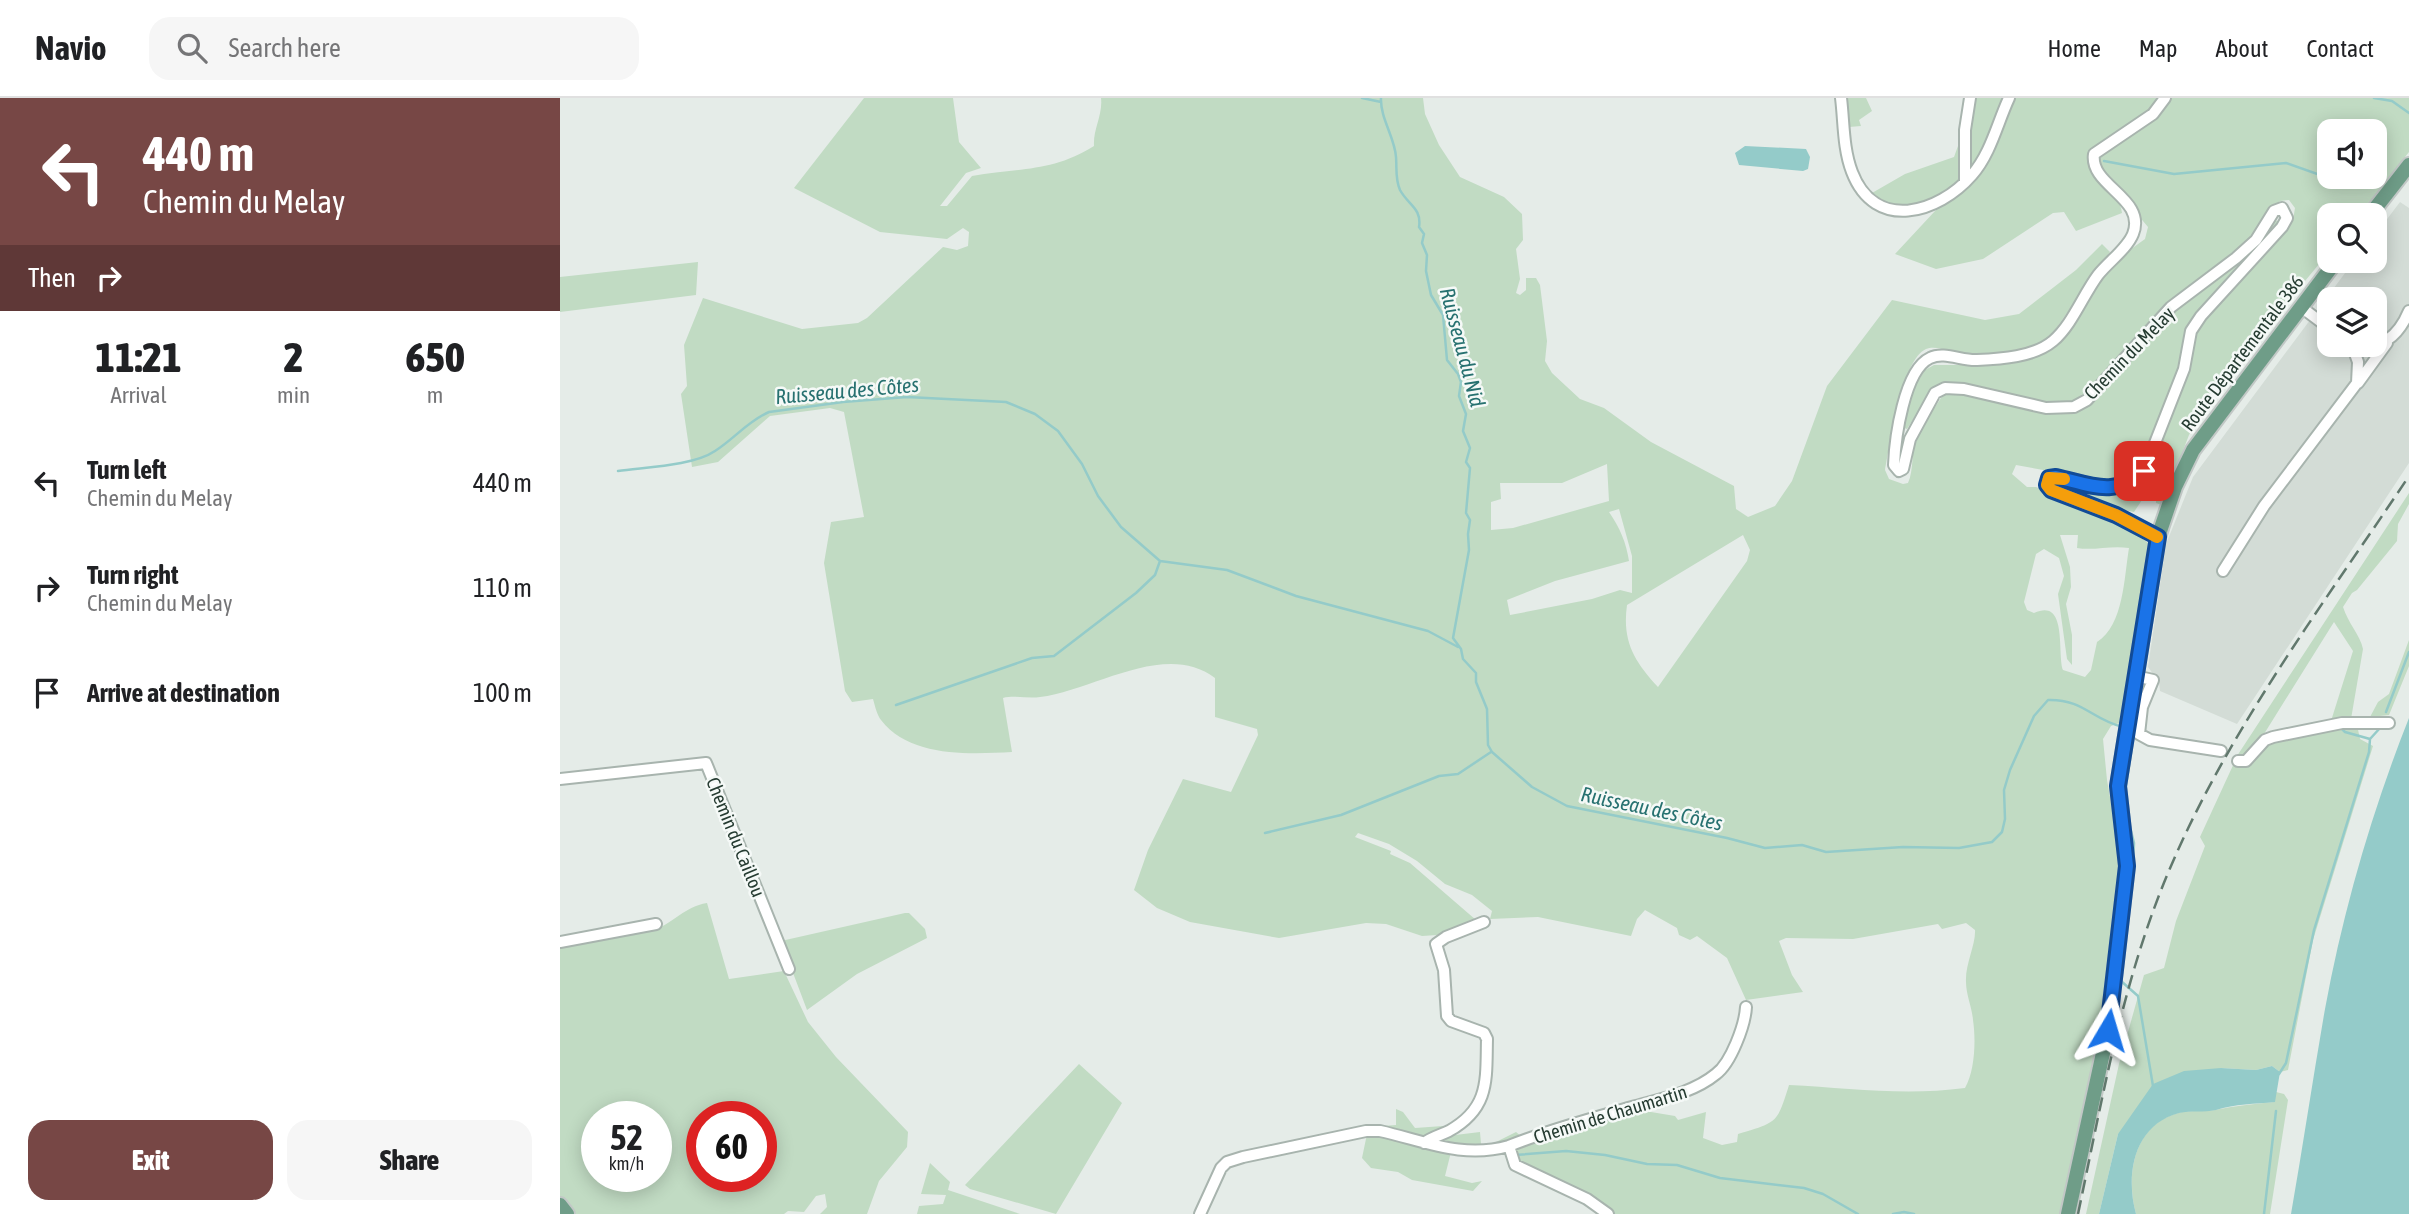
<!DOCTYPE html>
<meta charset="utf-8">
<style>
body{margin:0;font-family:"Asap Condensed",sans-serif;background:#f6f6f6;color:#202124;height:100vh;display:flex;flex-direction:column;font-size:26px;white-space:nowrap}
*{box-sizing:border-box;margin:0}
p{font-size:23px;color:#757577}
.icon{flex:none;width:38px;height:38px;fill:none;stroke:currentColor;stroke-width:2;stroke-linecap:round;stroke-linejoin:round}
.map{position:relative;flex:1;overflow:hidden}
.drawer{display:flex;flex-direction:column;background:#fff;width:560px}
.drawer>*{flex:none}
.guide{background:#774745;color:#fff;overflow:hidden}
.controls{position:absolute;left:1757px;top:21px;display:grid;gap:14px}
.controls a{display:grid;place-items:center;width:70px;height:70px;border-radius:14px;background:#fff;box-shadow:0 4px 18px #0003;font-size:35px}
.speed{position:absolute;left:21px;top:1003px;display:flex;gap:14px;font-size:35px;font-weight:700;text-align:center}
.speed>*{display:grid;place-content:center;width:91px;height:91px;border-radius:50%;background:#fff;box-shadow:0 4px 18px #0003;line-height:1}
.speed small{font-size:18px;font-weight:400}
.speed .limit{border:10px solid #d22;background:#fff;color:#111}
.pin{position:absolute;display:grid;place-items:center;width:60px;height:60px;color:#fff;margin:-30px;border-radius:14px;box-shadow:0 4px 10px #0006}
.me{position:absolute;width:77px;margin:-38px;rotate:7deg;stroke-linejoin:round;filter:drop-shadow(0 0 5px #0008)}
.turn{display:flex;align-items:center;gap:24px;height:147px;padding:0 28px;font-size:32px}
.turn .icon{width:91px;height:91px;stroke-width:2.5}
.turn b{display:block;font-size:49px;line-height:60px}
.then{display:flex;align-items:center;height:66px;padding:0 28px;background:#0003;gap:14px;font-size:26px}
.eta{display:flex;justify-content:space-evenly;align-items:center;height:119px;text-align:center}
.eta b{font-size:42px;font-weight:800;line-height:49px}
.cta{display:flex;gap:14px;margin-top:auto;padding:14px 28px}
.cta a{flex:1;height:80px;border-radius:21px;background:#774745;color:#fff;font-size:28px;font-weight:800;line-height:80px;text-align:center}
.cta a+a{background:#f6f6f6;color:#202124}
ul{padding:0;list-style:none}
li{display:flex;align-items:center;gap:21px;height:105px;padding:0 28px}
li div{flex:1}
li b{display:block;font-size:26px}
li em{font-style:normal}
header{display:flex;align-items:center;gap:42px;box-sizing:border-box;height:98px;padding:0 35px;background:#fff;border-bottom:2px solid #e0e0e0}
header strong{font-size:33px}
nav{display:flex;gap:38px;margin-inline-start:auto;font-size:24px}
.search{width:490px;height:63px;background:#f6f6f6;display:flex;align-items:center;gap:18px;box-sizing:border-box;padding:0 24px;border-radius:21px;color:#757577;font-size:26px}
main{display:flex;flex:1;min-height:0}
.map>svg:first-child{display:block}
</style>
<header>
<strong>Navio</strong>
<div class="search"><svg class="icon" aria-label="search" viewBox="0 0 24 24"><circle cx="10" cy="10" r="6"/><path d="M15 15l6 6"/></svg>Search here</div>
<nav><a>Home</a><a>Map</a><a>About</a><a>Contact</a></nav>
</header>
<main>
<section class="drawer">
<div class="guide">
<div class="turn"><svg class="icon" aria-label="left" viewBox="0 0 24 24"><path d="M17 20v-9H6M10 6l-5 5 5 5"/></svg><div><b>440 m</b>Chemin du Melay</div></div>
<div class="then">Then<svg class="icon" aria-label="right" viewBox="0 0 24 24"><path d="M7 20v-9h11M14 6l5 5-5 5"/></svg></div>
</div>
<div class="eta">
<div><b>11:21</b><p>Arrival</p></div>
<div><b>2</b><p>min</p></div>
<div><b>650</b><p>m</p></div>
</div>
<ul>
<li><svg class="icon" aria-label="left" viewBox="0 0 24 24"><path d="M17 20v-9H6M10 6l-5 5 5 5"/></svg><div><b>Turn left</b><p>Chemin du Melay</p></div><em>440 m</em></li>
<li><svg class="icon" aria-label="right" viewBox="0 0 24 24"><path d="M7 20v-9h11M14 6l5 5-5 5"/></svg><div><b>Turn right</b><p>Chemin du Melay</p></div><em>110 m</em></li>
<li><svg class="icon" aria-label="arrive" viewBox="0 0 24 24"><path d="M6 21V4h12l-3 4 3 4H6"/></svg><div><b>Arrive at destination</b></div><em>100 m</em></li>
</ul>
<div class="cta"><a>Exit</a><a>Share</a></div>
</section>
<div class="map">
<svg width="1849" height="1116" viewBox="0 0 1849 1116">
<rect width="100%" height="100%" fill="#e5ece8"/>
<path fill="#d3dcd6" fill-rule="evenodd" d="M1840,104L1849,110V365L1677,626L1600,593L1599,584L1588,569L1606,446L1633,379L1794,163H1815V137ZM1769,201H1815V247H1769Z"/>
<path fill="#c1dbc3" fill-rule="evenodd" d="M304,0H393L399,44L421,70L406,75L380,108H387L412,78C458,70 493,74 534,48C533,31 543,17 541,0H863L865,16L879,47L900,79L944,99L962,116L963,142L956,151L960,181L956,195L960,197L966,192V180H976L980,187L987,243L985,263L992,275L1020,301L1044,310L1091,344L1174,388L1176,411L1188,419L1215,408L1232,383L1267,288L1332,202L1425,222L1459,216L1516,172L1542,146L1550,154L1488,242C1468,251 1429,260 1408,258C1395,257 1378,246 1366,251C1342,261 1330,347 1325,372L1329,381L1343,386L1348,385C1354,372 1351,355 1356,341C1362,326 1374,311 1383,297L1389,293L1495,316L1519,314L1562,273L1617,211L1693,150L1715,122L1717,123L1719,128L1635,221L1619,273L1580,371L1569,380L1556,385L1456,367L1452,376L1467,389H1476L1558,423L1591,447L1562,624L1551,628L1543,641L1547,682L1560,756L1537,953L1500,1116H1053L954,1060L953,1053L964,1046L1079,1012L1115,1018L1118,1022L1146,1014L1143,1040L1162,1047L1177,1044L1178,1036C1217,1024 1217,1026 1229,987C1288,990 1345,998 1405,990C1415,973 1416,942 1413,922C1412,909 1406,897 1406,884C1405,867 1416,846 1415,832L1406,825L1382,831L1378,826L1293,841L1226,840L1219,843L1232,877L1243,894L1186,902L1167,860L1137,838L1130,842L1119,837L1117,830L1085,812L1077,821L1071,838L978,819L930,821L932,813L912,797L885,786L857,763L829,746L798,735L795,739L831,753L830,756L850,765L916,822V825L877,837L862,838L826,826L806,825L719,840L630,824L597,810L574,792L588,752L623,681L671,694L698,637L697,631L655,619V580C606,542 534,592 480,599C468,601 455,597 443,600L452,654C410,656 350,660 321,622C317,617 315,608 313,601L292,604L285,593L264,465L271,424L304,419L284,314L270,310L210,318L158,364L132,369L121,296L127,288L124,247L143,200L242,231L298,225L307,220L383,149L397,152L408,148L409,134L403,130L387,141L320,134L234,90ZM1047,366L1049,403L953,430L931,432V404L941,401L940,385H1002ZM1059,411L1072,458V495L1060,492L1032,501L950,517L947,502L995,483L1069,463C1066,444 1060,430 1049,414ZM1183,437L1190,452L1187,463L1098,589C1074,563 1062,543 1067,507ZM1500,437H1518L1517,450C1534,453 1551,447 1569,450C1564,479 1564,527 1537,544L1531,572L1525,579L1503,572C1497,555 1508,499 1474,515L1467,512L1464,504L1476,456L1484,451L1499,460L1504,478L1498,496L1507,561L1512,567V537L1506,506L1511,489L1510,469Z
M1286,0H1306L1312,13L1299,22L1301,28L1289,29Z
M1413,0H1444L1433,34L1415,67L1409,66Z
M1452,0H1602C1580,25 1544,35 1528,59C1531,82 1560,91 1562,115L1516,133L1504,114L1493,115L1423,161L1376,171L1335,156L1375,113L1413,82Z
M1608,0H1849V54L1799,117H1769V154L1651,297L1629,337L1602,407L1596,405V400L1584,399L1574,414L1529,405L1510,396L1513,391L1541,394L1570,393L1587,378L1628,271L1638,229L1722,137L1733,122L1735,110L1729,102L1720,103L1711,111L1694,140L1638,188L1520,302L1488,307L1381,286L1374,289L1347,331L1344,330L1353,291L1365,272L1374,267H1412L1483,256L1504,239L1536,185L1560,159L1585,141L1588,129L1540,72L1536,61ZM1769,33H1815V79H1769Z
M1402,47L1400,82C1374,108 1342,119 1312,95L1345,76L1394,59L1398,48Z
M138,164L136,197L0,214V179Z
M1849,395V406L1838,426L1837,443L1797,492L1792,495L1783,509C1788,525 1800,537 1803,551L1791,621L1771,623L1793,553L1774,524L1704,636L1686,660L1677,658Z
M1849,542V568L1829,617L1810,619L1818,604L1829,596Z
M1797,627L1800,641L1813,648L1753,842L1728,972L1720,974L1712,968L1696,972L1661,970L1558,1036L1539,1116H1526L1559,966L1584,877L1604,870L1616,823L1645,748L1640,739L1675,663L1713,642Z
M147,805L169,881L224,873L248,924L276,959L348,1034L347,1049L319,1083L307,1116H260L267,1109L265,1096L256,1098L244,1114L228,1113L224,1116H13L0,1098V849L94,832C115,824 124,809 147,805ZM37,1018H96V1078H37ZM142,1018H201V1078H142Z
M345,815H349L365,831L367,840L297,876L247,912L221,843Z
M519,966L562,1005L496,1116L410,1091L405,1087Z
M1716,994L1724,996L1728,1002L1710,1116H1576C1565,1076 1574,1024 1622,1014C1632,1012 1644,1014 1655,1012C1674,1008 1694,1006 1714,1004Z
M836,1011L843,1014L855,1030L883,1028L885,1033L863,1041L822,1030V1028L836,1027Z
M920,1034L921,1046H932L956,1034L962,1039L924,1053L872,1043L887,1038Z
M807,1036H818L891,1054L885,1078L912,1085L922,1083L913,1093L852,1082L838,1074L811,1070L802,1060Z
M370,1065L390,1084L388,1092L460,1116H357L359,1108L383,1106L386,1097L361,1096Z"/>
<path fill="#94cbc9" d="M1185,48L1246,51L1250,59L1248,71L1243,73L1179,67L1175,55Z
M1849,620V1116H1731C1743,1048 1753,979 1765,911C1783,813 1812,713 1849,620Z
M1712,968L1720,974L1715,1004C1695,1006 1675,1006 1656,1012C1644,1015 1631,1012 1619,1015C1574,1027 1565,1076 1576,1116H1539L1558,1036L1593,986L1624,973L1661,970L1696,972Z"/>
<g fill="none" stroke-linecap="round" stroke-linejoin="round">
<path stroke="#94cbc9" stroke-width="2.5" d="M802,0L821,4
M821,0C820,20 835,40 836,59C837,71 835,81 840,92C848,107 862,110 859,129L864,136L862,145L867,157L866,173L871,197L883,217L887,262L898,276L901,284L899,298L906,316L903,333L910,350L906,364L910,370L906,415L910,422L908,436L909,452L893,540L901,551L903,561L916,575V584L927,611L928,647L932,654L972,689L1007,708L1167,740L1205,750L1242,747L1266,754L1343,749L1399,750L1432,744L1442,734L1445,721L1444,692L1450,672L1474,618L1488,602C1524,601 1532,622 1563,629
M1814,0L1832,3L1849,15
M1544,63L1614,76L1726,65L1794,89L1818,88
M58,373C85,369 133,368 155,353C174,341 188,323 209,314L283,304L347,299L446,304L475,316L498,333L522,366L538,398L561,429L600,463L667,472L736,498L868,533L898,549
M336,607L472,560L494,558L576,495L595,477L600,463
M1826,614L1849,554
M1781,630L1785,634L1810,641
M1565,694L1574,635
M1569,725L1574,745L1573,767
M705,735L781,717L879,678L898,676L931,654
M1562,874L1561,883L1578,898L1593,988
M1719,976L1726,965L1754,832L1809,654L1810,641L1820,630
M955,1057L1006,1053L1045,1057L1087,1066L1117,1067L1160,1080L1244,1090L1263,1096L1298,1116
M1333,1116L1344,1114L1354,1116
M1704,1116L1716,1013"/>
<g stroke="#a8b4ae" stroke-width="14">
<path id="minor" d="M1281,0C1284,24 1283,51 1292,74C1315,134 1378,116 1412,77C1431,55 1437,26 1449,0
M1405,84V32L1410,0
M1741,209L1769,230
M1794,248C1822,251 1838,239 1849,213
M1798,285L1827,245
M1598,439L1556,417L1491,392L1487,387L1489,380C1528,376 1548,406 1584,373L1624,271L1631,233L1641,218L1722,129L1727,120L1722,110L1714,113L1696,142L1676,160L1611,209L1527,302L1514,309L1486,310L1404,291L1385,290L1375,295L1350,341L1343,371L1339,373L1334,367C1335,341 1344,272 1370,260C1384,253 1402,263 1417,262C1441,261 1474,259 1493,243C1512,227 1523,197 1538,177C1548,164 1567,151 1573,136C1587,100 1529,88 1534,56L1593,16L1605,0
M1663,473L1704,408L1797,285L1798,264L1792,247
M1575,578L1593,582L1582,609L1579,636L1590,642L1661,653
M1678,663H1686L1705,642L1713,639L1782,625H1829
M0,681L146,665L229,871
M0,844L96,826
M864,1045C872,1039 881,1037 889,1033C930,1010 926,982 927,941L924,935L891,923L887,918L884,872L876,846L886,839L924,824
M640,1116L661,1070L667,1064L683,1059L806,1033H820C865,1043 902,1061 949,1048
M1048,1116L1027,1101L955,1067L949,1048C988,1032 1031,1021 1072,1009C1100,1001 1133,995 1156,976C1171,965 1185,927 1186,909"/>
</g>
<g stroke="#c2c8c6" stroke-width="18">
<path id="major" d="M1810,117L1849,67
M0,1107L7,1116
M1508,1116L1548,932L1567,768L1558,688L1598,439L1615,389L1633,352L1776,163"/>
</g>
<use href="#minor" stroke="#fff" stroke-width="10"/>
<use href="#major" stroke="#6f9d88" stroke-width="14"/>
<path stroke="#61786d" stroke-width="2.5" stroke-dasharray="14 7" stroke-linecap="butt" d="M1518,1116C1543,998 1563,879 1611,768C1671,628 1765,504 1849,378"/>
</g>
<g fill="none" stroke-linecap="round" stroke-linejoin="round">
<g stroke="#114b97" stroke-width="18">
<path id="route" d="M1548,932L1567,768L1558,688L1598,439L1556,417L1491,392L1487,387L1489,380L1496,379C1531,387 1555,400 1584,373"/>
</g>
<use href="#route" stroke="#1a73e8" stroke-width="12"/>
<path stroke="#f59e0b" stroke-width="12" d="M1504,381L1489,380L1487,387L1491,392L1556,417L1597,439"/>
</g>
<g text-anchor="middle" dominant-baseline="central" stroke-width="5" stroke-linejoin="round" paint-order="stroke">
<g font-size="19" fill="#263c32" stroke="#f5f9f7">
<text transform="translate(1569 255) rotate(-46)">Chemin du Melay</text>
<text transform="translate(1682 255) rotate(-53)">Route Départementale 386</text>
<text transform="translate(176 739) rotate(68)">Chemin du Caillou</text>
<text transform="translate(1050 1016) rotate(-17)">Chemin de Chaumartin</text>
</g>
<g font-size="21" font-style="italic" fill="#277170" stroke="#f5f9f7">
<text transform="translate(903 249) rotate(75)">Ruisseau du Nid</text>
<text transform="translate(287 292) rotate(-5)">Ruisseau des Côtes</text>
<text transform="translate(1092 710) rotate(12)">Ruisseau des Côtes</text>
</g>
</g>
</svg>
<div class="controls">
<a><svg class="icon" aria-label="sound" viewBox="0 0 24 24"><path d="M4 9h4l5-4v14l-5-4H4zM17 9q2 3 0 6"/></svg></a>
<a><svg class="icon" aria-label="search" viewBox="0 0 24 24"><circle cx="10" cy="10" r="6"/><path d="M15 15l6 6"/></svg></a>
<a><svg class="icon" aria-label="layers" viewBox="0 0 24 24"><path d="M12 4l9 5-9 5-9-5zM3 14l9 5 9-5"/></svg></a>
</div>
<div class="speed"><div>52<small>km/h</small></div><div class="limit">60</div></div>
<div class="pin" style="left:1584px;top:373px;background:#d93025"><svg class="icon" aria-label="arrive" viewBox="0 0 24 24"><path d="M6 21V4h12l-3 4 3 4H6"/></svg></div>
<svg class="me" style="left:1548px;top:932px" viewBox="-20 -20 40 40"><path d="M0-17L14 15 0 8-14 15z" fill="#1a73e8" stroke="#fff" stroke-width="4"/></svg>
</div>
</main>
